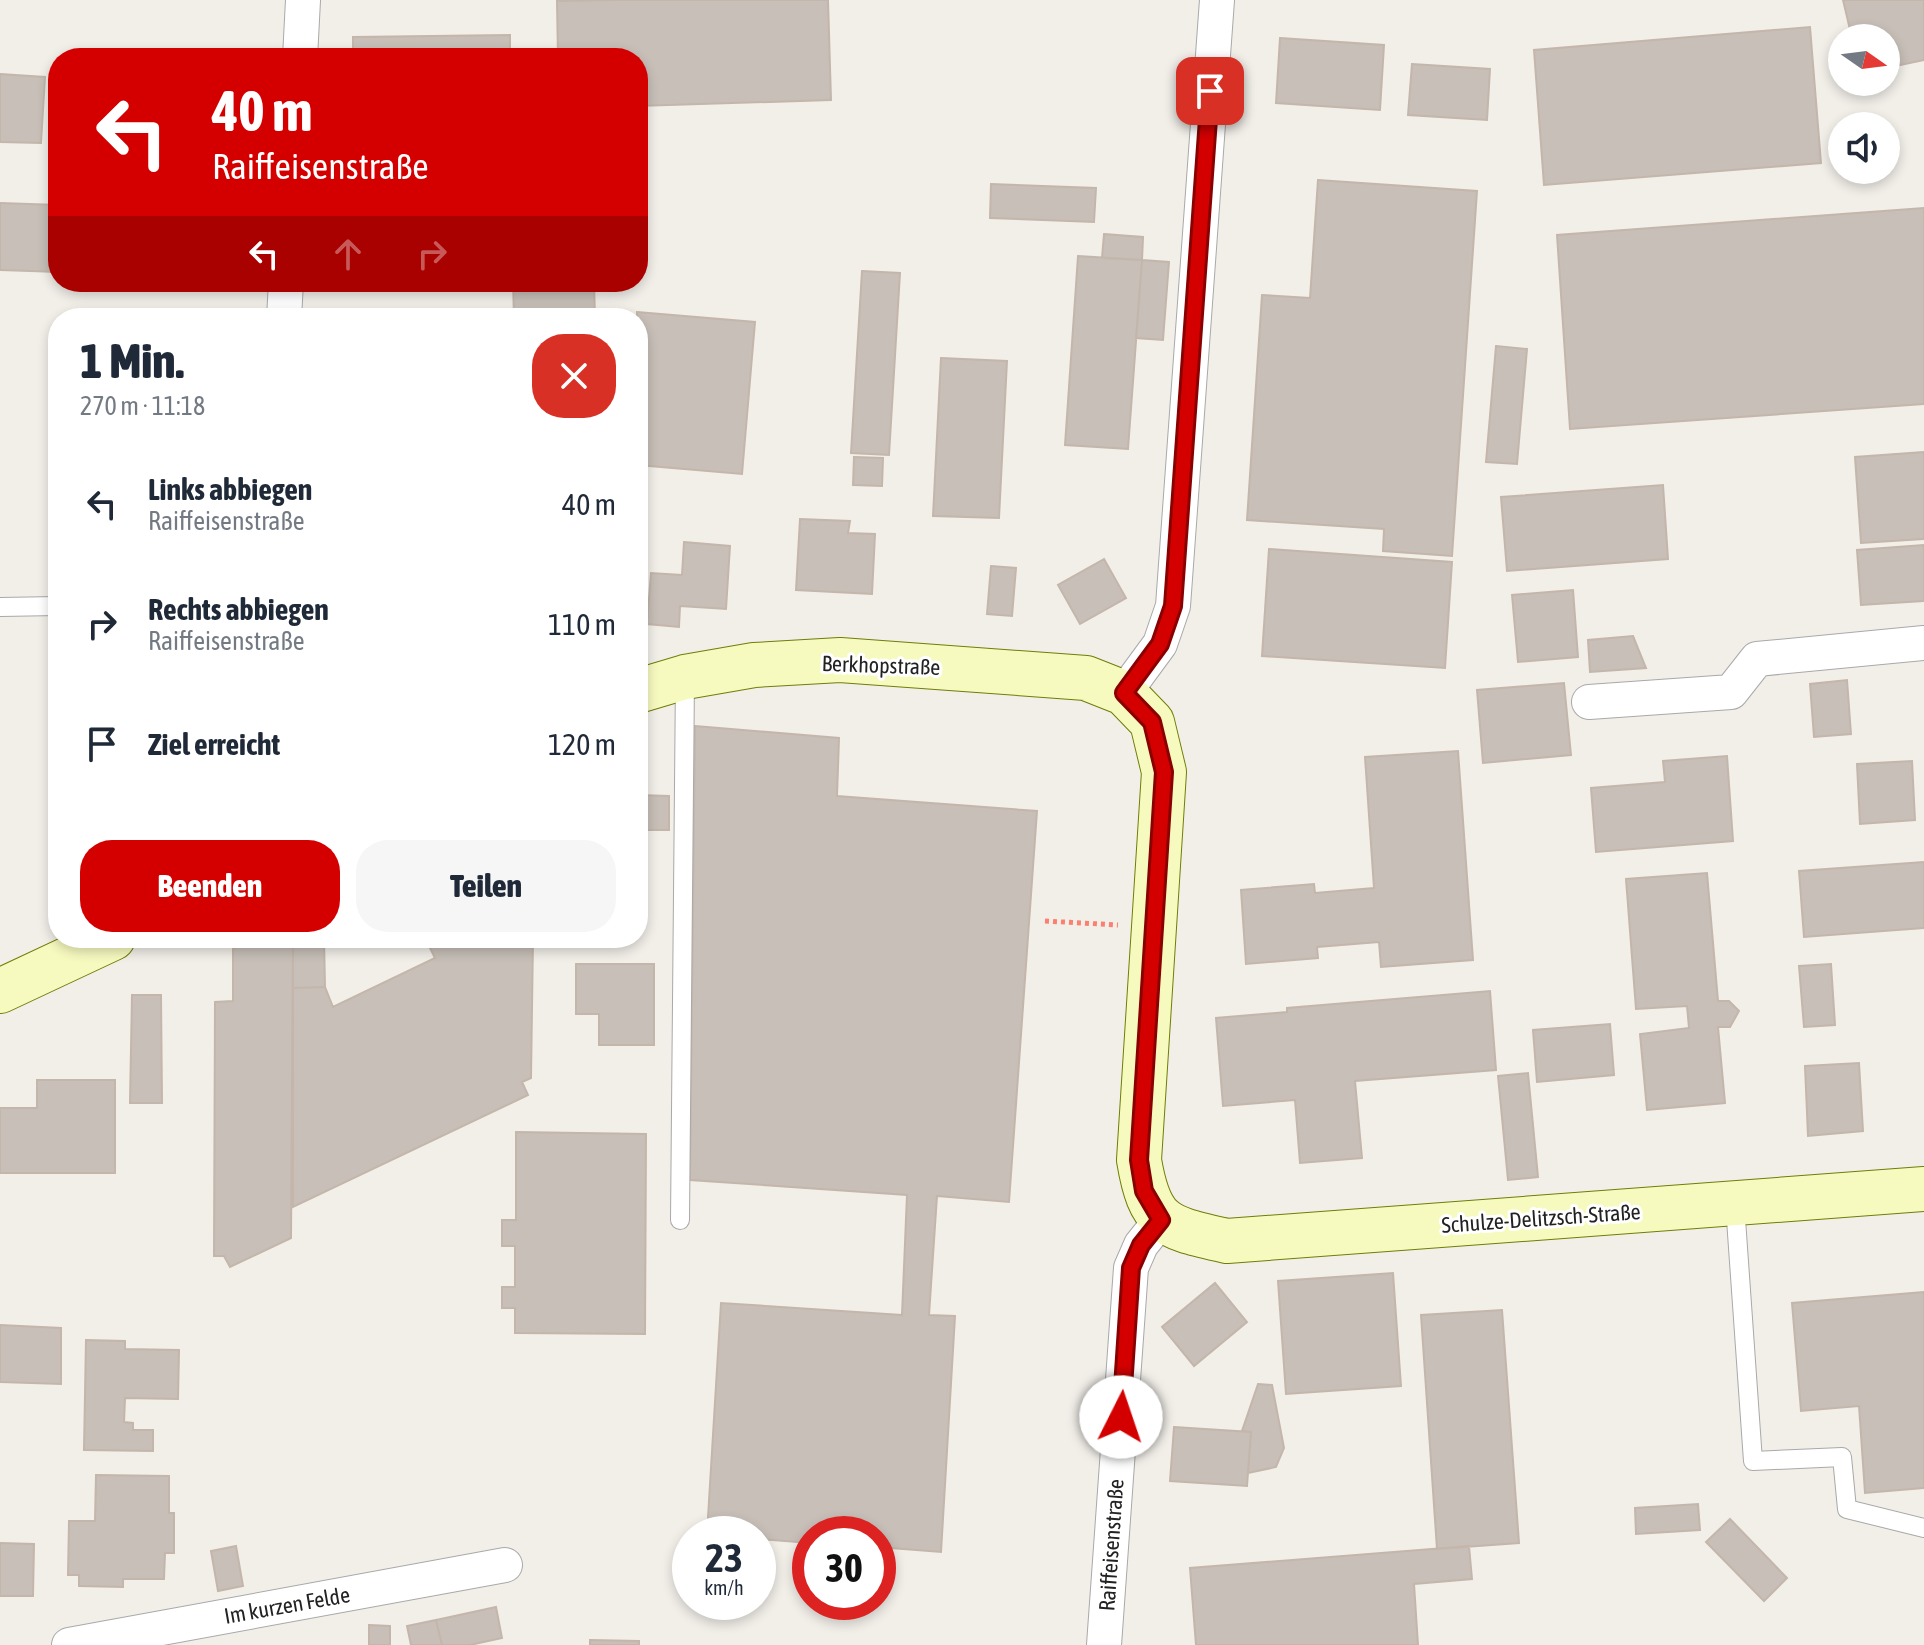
<!DOCTYPE html>
<html lang="de">
<meta charset="utf-8">
<style>
body{margin:0;font-family:"Asap Condensed",sans-serif;background:#f6f6f7;color:#1f2937;height:100vh;display:flex;flex-direction:column;font-size:30px;white-space:nowrap}
*{box-sizing:border-box;margin:0}
p{font-size:26px;color:#747a83}
.icon{flex:none;width:44px;height:44px;fill:none;stroke:currentColor;stroke-width:2;stroke-linecap:round;stroke-linejoin:round}
.map{position:relative;flex:1;overflow:hidden}
.panel{position:absolute;left:48px;top:308px;width:600px;height:640px;display:flex;flex-direction:column;background:#fff;border-radius:32px;box-shadow:0 4px 12px #0003}
.panel>*{flex:none}
.banner{position:absolute;left:48px;top:48px;width:600px;height:244px;border-radius:32px;box-shadow:0 4px 12px #0003;background:#d40000;color:#fff;overflow:hidden}
.needle{width:52px;rotate:104deg}
.tools{position:absolute;left:1828px;top:24px;display:grid;gap:16px}
.tools a{display:grid;place-items:center;width:72px;height:72px;border-radius:50%;background:#fff;box-shadow:0 4px 12px #0003;font-size:40px}
.speed{position:absolute;left:672px;top:1516px;display:flex;gap:16px;font-size:40px;font-weight:700;text-align:center}
.speed>*{display:grid;place-content:center;width:104px;height:104px;border-radius:50%;background:#fff;box-shadow:0 4px 12px #0003;line-height:1}
.speed small{font-size:20px;font-weight:400}
.speed .limit{border:12px solid #d22;background:#fff;color:#111}
.pin{position:absolute;display:grid;place-items:center;width:68px;height:68px;color:#fff;margin:-34px;border-radius:16px;box-shadow:0 4px 12px #0006}
.me{position:absolute;width:88px;margin:-44px;rotate:4deg;stroke-linejoin:round;filter:drop-shadow(0 0 6px #0008)}
.turn{display:flex;align-items:center;gap:28px;height:168px;padding:0 32px;font-size:36px}
.turn .icon{width:104px;height:104px;stroke-width:2.5}
.turn b{display:block;font-size:56px;line-height:68px}
.lanes{display:flex;align-items:center;height:76px;padding:0 32px;background:#0003;justify-content:center;gap:40px;direction:ltr}
.lanes .off{opacity:.35}
.round{display:grid;place-items:center;flex:none;width:84px;height:84px;border-radius:32px;background:#f6f6f7}
.summary{display:flex;align-items:center;justify-content:space-between;height:136px;padding:0 32px}
h1{font-size:48px;font-weight:800;line-height:60px}
.action{display:flex;gap:16px;margin-top:auto;padding:16px 32px}
.action a{flex:1;height:92px;border-radius:32px;background:#d40000;color:#fff;font-size:32px;font-weight:800;line-height:92px;text-align:center}
.action a+a{background:#f6f6f7;color:#1f2937}
ul{padding:0;list-style:none}
li{display:flex;align-items:center;gap:24px;height:120px;padding:0 32px}
li div{flex:1}
li b{display:block;font-size:30px}
li em{font-style:normal}
.map>svg:first-child{display:block}
</style>
<div class="map">
<svg width="1924" height="1645" viewBox="0 0 1924 1645">
<rect width="100%" height="100%" fill="#f2efe9"/>
<path fill="#c7bfb8" stroke="#c4b6ab" stroke-width="2" d="M612,0H828L831,100L638,106V58H558L557,1Z
M1843,0H1924V60L1886,68V38H1852Z
M1810,27L1821,163L1544,185L1534,50Z
M510,35V58H353V37Z
M1280,38L1384,45L1380,110L1276,103Z
M1412,64L1490,69L1487,120L1408,115Z
M0,74L45,77L41,143L0,142Z
M1318,180L1477,191L1452,556L1383,551L1384,529L1247,520L1262,295L1310,298Z
M991,184L1096,188L1094,222L990,218Z
M0,203L58,205V272L0,270Z
M1924,208V404L1570,429L1557,235Z
M1104,234L1143,237L1142,260L1102,258Z
M1078,256L1142,260L1128,449L1065,445Z
M1142,260L1169,262L1163,340L1136,338Z
M862,271L900,273L889,455L851,453Z
M513,282H594L595,318H514Z
M637,312L755,322L742,474L638,465Z
M1496,346L1527,349L1517,464L1486,462Z
M941,358L1007,361L999,518L933,516Z
M1924,452V539L1861,543L1855,457Z
M854,457L883,458L882,486L853,485Z
M1663,485L1668,559L1507,571L1501,497Z
M800,519L850,521L848,533L875,534L872,594L796,590Z
M684,542L730,546L726,609L680,606L679,627L647,624L651,573L682,575Z
M1924,545V601L1861,605L1857,550Z
M1269,549L1452,562L1445,668L1262,656Z
M1104,559L1126,598L1080,624L1058,585Z
M991,566L1016,568L1012,616L987,614Z
M1573,590L1578,657L1518,662L1512,595Z
M1633,636L1646,668L1590,672L1588,640Z
M1847,680L1851,734L1814,737L1810,684Z
M1564,683L1571,755L1483,763L1477,690Z
M695,726L839,738L837,796L1037,811L1009,1202L937,1196L929,1315L955,1316L941,1552L878,1547V1534H810V1543L758,1539V1534H707L721,1303L902,1315L907,1195L690,1180Z
M1458,751L1473,960L1381,967L1379,942L1317,947L1318,958L1246,964L1241,890L1314,884L1315,893L1374,888L1365,757Z
M1727,756L1733,841L1596,852L1591,788L1665,782L1663,761Z
M1912,761L1915,820L1860,824L1857,764Z
M638,795L669,796V830H638Z
M1924,862V928L1804,937L1799,871Z
M1707,873L1718,1001H1729L1739,1011L1730,1027H1718L1725,1103L1647,1110L1640,1034L1689,1028L1687,1006L1636,1009L1626,879Z
M257,938H293L291,1238L230,1267L224,1256H214L215,1002L233,1001V949Z
M293,938H324L325,987L293,988Z
M425,938H533L531,1078L522,1082L528,1095L293,1207V988L325,987L333,1007L435,958Z
M576,964H654V1045H599V1014H576Z
M1831,964L1835,1025L1804,1027L1799,966Z
M1490,991L1496,1070L1355,1081L1362,1158L1300,1163L1295,1100L1223,1106L1216,1018L1287,1012V1008Z
M132,995H161L162,1103H130Z
M1610,1024L1614,1075L1537,1082L1533,1030Z
M1859,1063L1863,1131L1808,1136L1805,1066Z
M1528,1073L1538,1177L1508,1180L1498,1076Z
M37,1080H115V1173H0V1108H37Z
M516,1132L646,1134L645,1334L515,1333V1308H502V1287H515V1246H502V1220H516Z
M1393,1273L1401,1386L1286,1394L1278,1281Z
M1215,1283L1247,1322L1194,1366L1162,1327Z
M1924,1292V1488L1865,1493L1859,1406L1801,1411L1792,1303Z
M1502,1310L1519,1543L1437,1549L1421,1315Z
M0,1325L61,1328V1384L0,1382Z
M86,1340L125,1341V1349L179,1350L178,1399L125,1398L124,1422L133,1423V1430H153V1451L84,1450Z
M1258,1384L1272,1385L1284,1448L1276,1467L1248,1473L1251,1432L1242,1431Z
M1174,1427L1251,1432L1247,1486L1170,1481Z
M96,1475L169,1476V1513H174V1553H165L164,1579H123V1587L79,1586V1575H68L69,1521H95Z
M1698,1504L1700,1530L1636,1534L1635,1508Z
M1730,1519L1787,1578L1764,1601L1706,1542Z
M0,1543L34,1544L33,1596H0Z
M236,1546L243,1586L218,1591L211,1551Z
M1469,1546L1472,1579L1414,1584L1418,1645H1196L1190,1568Z
M496,1607L502,1638L470,1645H442L436,1620Z
M436,1620L442,1645H411L407,1626Z
M369,1625L390,1626V1645H369Z
M590,1640L639,1641V1645H590Z"/>
<g fill="none" stroke-linecap="round" stroke-linejoin="round">
<g stroke="#a9a9a9" stroke-width="20">
<path id="lane" d="M0,607L58,606
M1735,1205L1753,1461L1842,1457L1847,1509L1924,1528
M680,1220L685,677"/>
</g>
<g stroke="#a9a9a9" stroke-width="36">
<path id="street" d="M300,58L303,0
M284,318L286,282
M1124,693L1160,644L1173,606L1217,0
M1589,702L1731,692L1757,659L1924,643
M69,1645L505,1565
M1104,1645L1131,1268L1141,1245L1161,1220"/>
</g>
<g stroke="#707d05" stroke-width="46">
<path id="secondary" d="M638,691L685,677L754,665L840,660L1086,678L1124,693L1152,722L1164,772L1139,1160C1150,1226 1166,1227 1227,1241L1924,1189
M0,991L113,938"/>
</g>
<path stroke="#fa8072" stroke-width="5" stroke-dasharray="4 4" stroke-linecap="butt" d="M1045,921L1118,925"/>
<use href="#lane" stroke="#fff" stroke-width="18"/>
<use href="#street" stroke="#fff" stroke-width="34"/>
<use href="#secondary" stroke="#f7fabf" stroke-width="44"/>
</g>
<g fill="none" stroke-linecap="round" stroke-linejoin="round">
<g stroke="#8a0000" stroke-width="20">
<path id="route" d="M1121,1417L1131,1268L1141,1245L1161,1220L1144,1191L1139,1160L1164,772L1152,722L1124,693L1160,644L1173,606L1210,91"/>
</g>
<use href="#route" stroke="#d40000" stroke-width="14"/>
</g>
<g text-anchor="middle" dominant-baseline="central" stroke-width="6" stroke-linejoin="round" paint-order="stroke">
<g font-size="22" fill="#222" stroke="#fff">
<text transform="translate(881 665) rotate(2)">Berkhopstraße</text>
<text transform="translate(1541 1218) rotate(-4)">Schulze-Delitzsch-Straße</text>
<text transform="translate(1111 1545) rotate(-86)">Raiffeisenstraße</text>
<text transform="translate(287 1605) rotate(-10)">Im kurzen Felde</text>
</g>
</g>
</svg>
<div class="tools">
<a><svg class="needle" viewBox="-14 -14 28 28"><path d="M0-13l5 13h-10z" fill="#e53935"/><path d="M0 13l5-13h-10z" fill="#747a83"/></svg></a>
<a><svg class="icon" aria-label="sound" viewBox="0 0 24 24"><path d="M4 9h4l5-4v14l-5-4H4zM17 9q2 3 0 6"/></svg></a>
</div>
<div class="speed"><div>23<small>km/h</small></div><div class="limit">30</div></div>
<div class="pin" style="left:1210px;top:91px;background:#d93025"><svg class="icon" aria-label="arrive" viewBox="0 0 24 24"><path d="M6 21V4h12l-3 4 3 4H6"/></svg></div>
<svg class="me" style="left:1121px;top:1417px" viewBox="-20 -20 40 40"><circle r="19" fill="#fff"/><path d="M0-13L10 11 0 6-10 11z" fill="#d40000"/></svg>
<div class="banner">
<div class="turn"><svg class="icon" aria-label="left" viewBox="0 0 24 24"><path d="M17 20v-9H6M10 6l-5 5 5 5"/></svg><div><b>40 m</b>Raiffeisenstraße</div></div>
<div class="lanes"><svg class="icon" aria-label="left" viewBox="0 0 24 24"><path d="M17 20v-9H6M10 6l-5 5 5 5"/></svg><svg class="icon off" aria-label="ahead" viewBox="0 0 24 24"><path d="M12 20V5M6 11l6-6 6 6"/></svg><svg class="icon off" aria-label="right" viewBox="0 0 24 24"><path d="M7 20v-9h11M14 6l5 5-5 5"/></svg></div>
</div>
<section class="panel">
<div class="summary"><div><h1>1 Min.</h1><p>270 m · 11:18</p></div><a class="round" style="background:#d93025;color:#fff"><svg class="icon" aria-label="close" viewBox="0 0 24 24"><path d="M6 6l12 12M18 6L6 18"/></svg></a></div>
<ul>
<li><svg class="icon" aria-label="left" viewBox="0 0 24 24"><path d="M17 20v-9H6M10 6l-5 5 5 5"/></svg><div><b>Links abbiegen</b><p>Raiffeisenstraße</p></div><em>40 m</em></li>
<li><svg class="icon" aria-label="right" viewBox="0 0 24 24"><path d="M7 20v-9h11M14 6l5 5-5 5"/></svg><div><b>Rechts abbiegen</b><p>Raiffeisenstraße</p></div><em>110 m</em></li>
<li><svg class="icon" aria-label="arrive" viewBox="0 0 24 24"><path d="M6 21V4h12l-3 4 3 4H6"/></svg><div><b>Ziel erreicht</b></div><em>120 m</em></li>
</ul>
<div class="action"><a>Beenden</a><a>Teilen</a></div>
</section>
</div>
